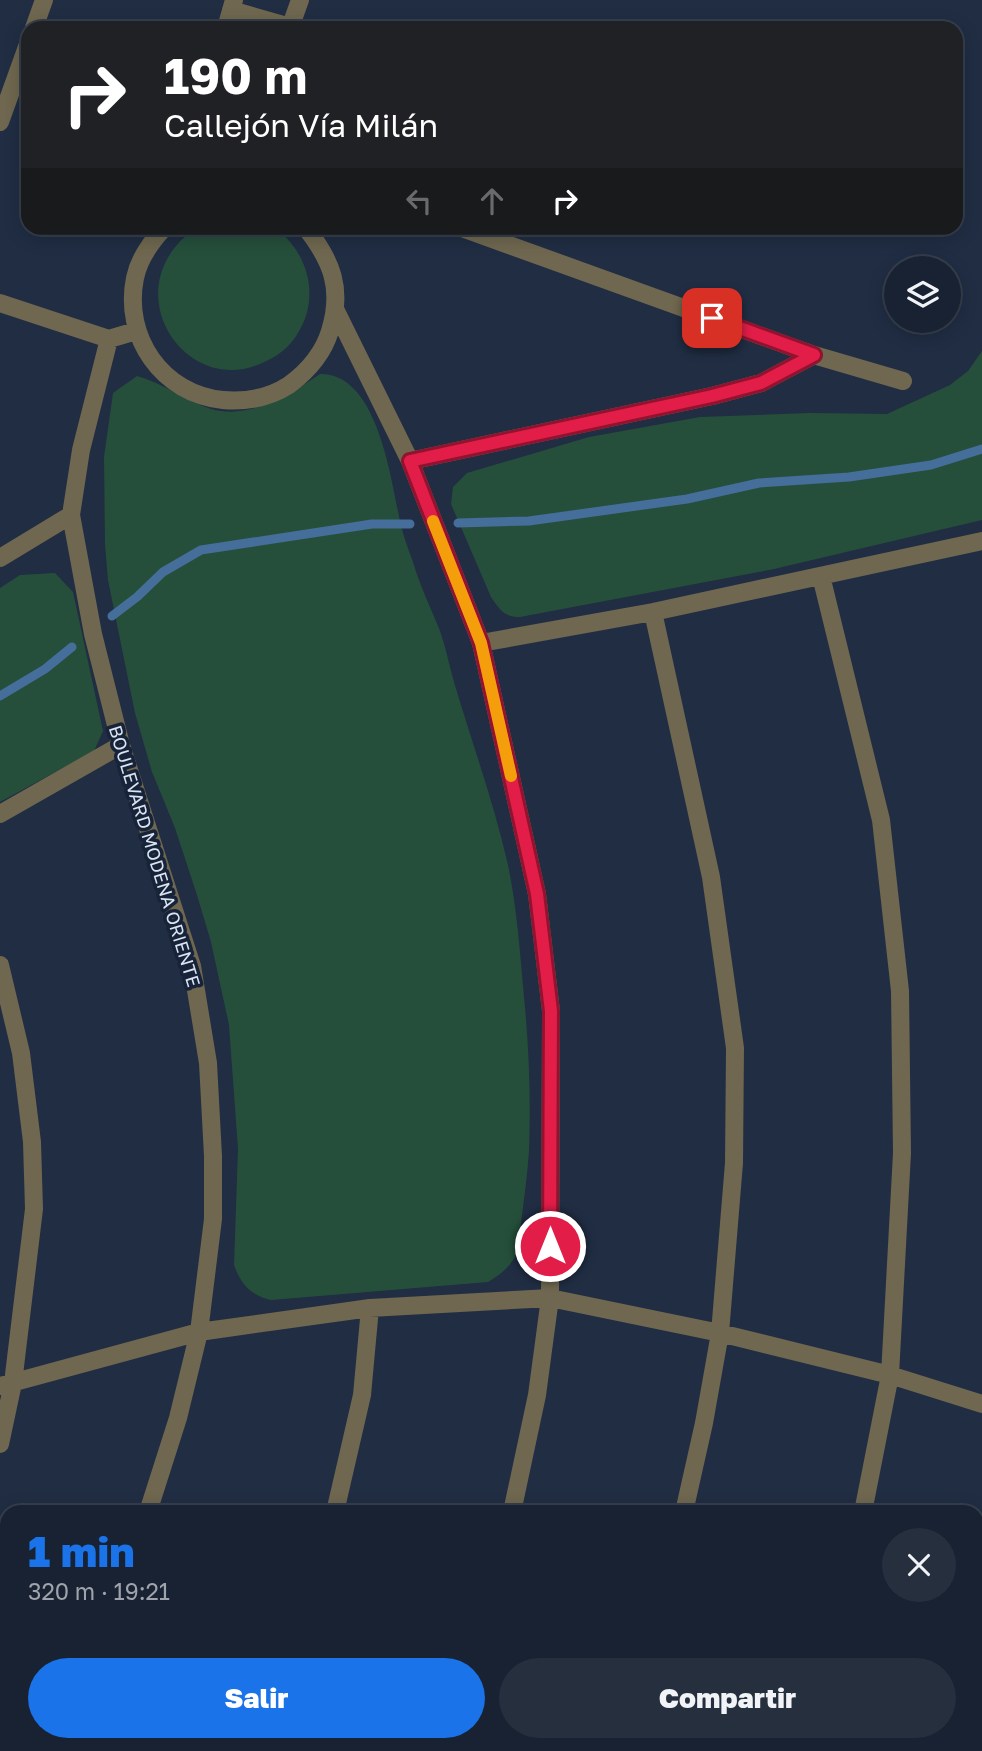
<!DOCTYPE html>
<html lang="es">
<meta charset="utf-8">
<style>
body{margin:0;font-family:"Golos Text",sans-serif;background:#252f3e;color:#f1f3f6;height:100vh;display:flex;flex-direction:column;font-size:26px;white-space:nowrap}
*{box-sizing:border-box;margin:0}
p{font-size:23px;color:#9fa4ac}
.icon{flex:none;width:38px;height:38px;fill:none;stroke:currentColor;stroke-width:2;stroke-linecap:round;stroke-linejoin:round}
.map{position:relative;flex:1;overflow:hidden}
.drawer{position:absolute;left:0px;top:1505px;width:984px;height:247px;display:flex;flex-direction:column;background:#182232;border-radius:21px 21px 0 0;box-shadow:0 4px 18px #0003,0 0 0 2px #363f4d}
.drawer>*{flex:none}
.hud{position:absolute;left:21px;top:21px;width:942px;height:214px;border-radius:21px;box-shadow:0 4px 18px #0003,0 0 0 2px #363f4d;background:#202124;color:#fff;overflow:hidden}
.tools{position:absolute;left:884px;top:256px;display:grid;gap:14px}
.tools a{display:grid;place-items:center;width:77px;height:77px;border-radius:50%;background:#182232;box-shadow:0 4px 18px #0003,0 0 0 2px #363f4d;font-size:35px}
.pin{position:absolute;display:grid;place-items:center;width:60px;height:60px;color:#fff;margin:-30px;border-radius:14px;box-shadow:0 4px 10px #0006}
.me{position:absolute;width:77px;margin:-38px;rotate:0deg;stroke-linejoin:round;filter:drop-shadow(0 0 5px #0008)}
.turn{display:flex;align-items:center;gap:24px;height:147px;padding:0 28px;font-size:32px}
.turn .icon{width:91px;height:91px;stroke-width:2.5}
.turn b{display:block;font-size:49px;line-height:60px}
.lanes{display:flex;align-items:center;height:66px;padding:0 28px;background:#0003;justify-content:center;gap:35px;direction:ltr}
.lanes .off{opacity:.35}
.round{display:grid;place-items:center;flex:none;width:74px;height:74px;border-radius:37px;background:#252f3e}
.head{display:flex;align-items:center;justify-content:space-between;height:119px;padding:0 28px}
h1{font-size:42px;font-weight:800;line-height:52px;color:#1a73e8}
.primary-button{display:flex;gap:14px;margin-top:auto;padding:14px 28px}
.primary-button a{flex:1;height:80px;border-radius:42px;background:#1a73e8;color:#fff;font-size:28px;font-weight:800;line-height:80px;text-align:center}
.primary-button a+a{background:#252f3e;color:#f1f3f6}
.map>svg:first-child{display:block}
</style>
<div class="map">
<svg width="982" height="1751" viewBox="0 0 982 1751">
<rect width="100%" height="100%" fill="#202d43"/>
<path fill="#254f3b" d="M196,228C219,228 248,224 270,228C278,229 286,237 291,243C312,269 316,304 298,333C290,347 277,357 262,363C183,399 112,286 196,228Z
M982,351V520L774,569L520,617C504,617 500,610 491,597L451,504L453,487L467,473L589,437L700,417L809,413L887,414L950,385L968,371Z
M320,374C378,373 391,480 400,521C403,535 408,549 413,562C420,586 431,608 440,631C446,648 449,665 454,682C472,743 494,803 508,865C517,908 520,953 524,997C529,1047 531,1100 529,1150C527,1184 521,1217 518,1251C511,1266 503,1273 488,1282L271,1300C250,1295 241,1284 234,1265L238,1149L229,1025L211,942L197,895L175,828L152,772L135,713L108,580L105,544L104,457L113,393L137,376C164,383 187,402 211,409C250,420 289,395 320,374Z
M55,573L73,592L103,731L94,751L0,802V588L20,575Z"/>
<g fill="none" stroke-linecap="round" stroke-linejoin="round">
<path stroke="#466e9a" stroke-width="9" d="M458,523L529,521L687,499L759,483L849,477L931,465L982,449
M112,616L137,597L163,572L201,550L372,524H410
M0,696L45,669L72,647"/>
<path stroke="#6f674f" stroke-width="18" d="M231,10L290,27
M34,28L44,0
M226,28L234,0
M290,28L300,0
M0,122L28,44
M164,228C151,242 139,258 135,278C123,337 162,394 223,400C247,402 269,398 289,385C308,371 323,354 330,331C343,289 332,261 306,228
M462,228L814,355L903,381
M0,303L109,339L136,331
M336,311L410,461L481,643L537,894L551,1011L550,1298L537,1395L512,1512
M109,339L81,450L71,515L93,634L121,745L192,966L208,1063L213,1156V1219L199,1332L178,1418L148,1512
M410,461L712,396L761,383L814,355
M0,558L71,515
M821,576L881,820L900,991L902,1153L890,1375L863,1512
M653,612L711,877L735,1048L734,1163L720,1333L704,1423L684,1512
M481,643L653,612L982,541
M0,814L121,745
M0,965L21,1053L32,1142L34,1209L13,1383L0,1444
M0,1386L199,1332L370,1308L550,1298L720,1333L890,1375L982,1404
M335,1512L362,1395L370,1308
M0,1611L7,1613
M686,1745L712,1751
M812,1751L813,1745"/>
</g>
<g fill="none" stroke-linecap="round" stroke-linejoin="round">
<g stroke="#92132f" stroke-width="18">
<path id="route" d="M550,1246L551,1011L537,894L481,643L410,461L712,396L761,383L814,355L712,318"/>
</g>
<use href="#route" stroke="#e11d48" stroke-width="12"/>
<path stroke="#f59e0b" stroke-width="12" d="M433,521L481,643L511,776"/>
</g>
<g text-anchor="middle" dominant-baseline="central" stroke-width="7" stroke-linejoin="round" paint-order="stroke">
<g font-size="18" fill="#dbe4f2" stroke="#172339">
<text transform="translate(155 856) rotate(73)">BOULEVARD MODENA ORIENTE</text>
</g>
</g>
</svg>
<div class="tools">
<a><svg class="icon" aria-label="layers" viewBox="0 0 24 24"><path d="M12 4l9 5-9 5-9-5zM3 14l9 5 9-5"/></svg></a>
</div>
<div class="pin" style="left:712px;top:318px;background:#d93025"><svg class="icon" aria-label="arrive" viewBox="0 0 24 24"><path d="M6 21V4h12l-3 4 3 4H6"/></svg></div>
<svg class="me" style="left:550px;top:1246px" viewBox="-20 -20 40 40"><circle r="17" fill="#e11d48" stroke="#fff" stroke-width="3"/><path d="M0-11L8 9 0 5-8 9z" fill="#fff"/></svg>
<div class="hud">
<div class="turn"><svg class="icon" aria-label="right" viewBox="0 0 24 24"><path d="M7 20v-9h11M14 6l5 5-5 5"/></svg><div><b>190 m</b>Callejón Vía Milán</div></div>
<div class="lanes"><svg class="icon off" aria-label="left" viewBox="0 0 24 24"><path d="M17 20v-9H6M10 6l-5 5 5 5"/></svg><svg class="icon off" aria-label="ahead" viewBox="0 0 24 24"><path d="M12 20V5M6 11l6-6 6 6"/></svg><svg class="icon" aria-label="right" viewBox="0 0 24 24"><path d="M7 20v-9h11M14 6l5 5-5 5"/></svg></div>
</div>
<section class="drawer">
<div class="head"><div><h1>1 min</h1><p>320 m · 19:21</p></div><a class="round"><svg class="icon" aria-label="close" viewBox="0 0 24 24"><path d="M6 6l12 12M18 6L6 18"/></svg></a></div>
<div class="primary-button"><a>Salir</a><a>Compartir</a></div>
</section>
</div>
